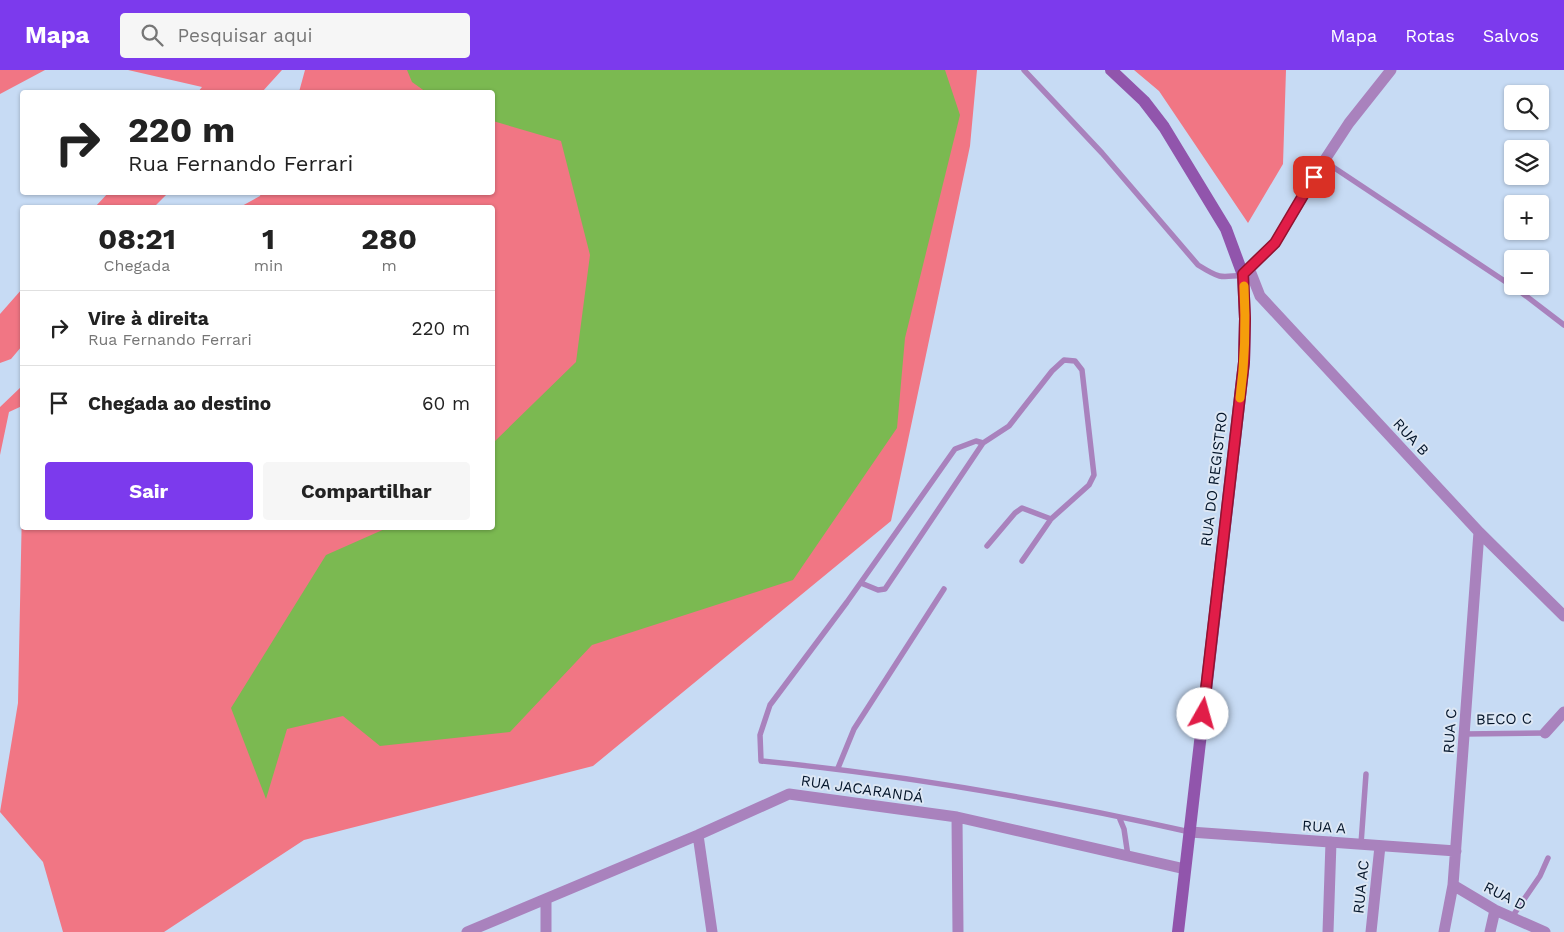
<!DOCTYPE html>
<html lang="pt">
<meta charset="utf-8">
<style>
body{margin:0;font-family:"Work Sans",sans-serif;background:#f6f6f6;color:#222;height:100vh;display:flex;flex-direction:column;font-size:19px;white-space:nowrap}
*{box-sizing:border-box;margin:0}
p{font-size:16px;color:#767676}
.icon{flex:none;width:28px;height:28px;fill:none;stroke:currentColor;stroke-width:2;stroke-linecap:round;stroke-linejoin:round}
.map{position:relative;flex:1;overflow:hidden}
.panel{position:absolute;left:20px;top:135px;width:475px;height:325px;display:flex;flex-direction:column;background:#fff;border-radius:5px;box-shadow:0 1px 4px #0004}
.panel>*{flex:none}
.banner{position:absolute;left:20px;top:20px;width:475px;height:105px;border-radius:5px;box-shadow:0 1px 4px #0004;background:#fff;color:#222;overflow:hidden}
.controls{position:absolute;left:1504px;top:15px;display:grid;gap:10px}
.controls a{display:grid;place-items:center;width:45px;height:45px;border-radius:5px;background:#fff;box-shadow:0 1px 4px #0004;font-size:25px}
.pin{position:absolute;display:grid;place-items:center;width:42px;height:42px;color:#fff;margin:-21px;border-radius:10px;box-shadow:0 2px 8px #0006}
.me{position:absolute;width:55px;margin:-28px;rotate:7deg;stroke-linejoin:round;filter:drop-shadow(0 0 4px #0008)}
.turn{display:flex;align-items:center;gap:18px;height:105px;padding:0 25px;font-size:22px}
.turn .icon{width:65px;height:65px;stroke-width:2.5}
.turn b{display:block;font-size:35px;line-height:42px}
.eta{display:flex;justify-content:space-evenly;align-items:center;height:85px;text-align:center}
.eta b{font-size:30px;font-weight:700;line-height:35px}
.primary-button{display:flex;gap:10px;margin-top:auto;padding:10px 25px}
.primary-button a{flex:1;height:58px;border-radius:5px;background:#7c3aed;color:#fff;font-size:20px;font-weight:700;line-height:58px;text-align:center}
.primary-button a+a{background:#f6f6f6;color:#222}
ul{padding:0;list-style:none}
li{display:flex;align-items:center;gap:15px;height:75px;padding:0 25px;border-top:1px solid #e0e0e0}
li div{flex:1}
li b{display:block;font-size:19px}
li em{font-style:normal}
header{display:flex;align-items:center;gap:30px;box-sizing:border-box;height:70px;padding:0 25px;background:#7c3aed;color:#fff}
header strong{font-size:24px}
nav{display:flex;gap:28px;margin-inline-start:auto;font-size:18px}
.search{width:350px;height:45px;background:#f6f6f6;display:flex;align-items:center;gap:12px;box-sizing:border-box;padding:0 18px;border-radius:5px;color:#767676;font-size:19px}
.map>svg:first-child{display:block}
</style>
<header>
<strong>Mapa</strong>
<div class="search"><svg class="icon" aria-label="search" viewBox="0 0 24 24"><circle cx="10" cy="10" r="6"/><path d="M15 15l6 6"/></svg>Pesquisar aqui</div>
<nav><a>Mapa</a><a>Rotas</a><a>Salvos</a></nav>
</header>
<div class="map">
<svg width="1564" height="862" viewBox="0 0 1564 862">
<rect width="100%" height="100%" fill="#c7dbf4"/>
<path fill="#f17684" d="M0,0H45L0,24Z
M128,0H282L262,22H198L202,17Z
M305,0H977L970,76L891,451L593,696L304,770L164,862H63L43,792L0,742L18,633L22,437V458H492V138L240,137L260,126L261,123L492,122V22H299Z
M1134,0H1286L1283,94L1248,153L1159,21Z
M109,122H168V123L154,137H95Z
M22,219V276L11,289L0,293V244Z
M22,316V336L9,342L0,385V337Z"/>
<path fill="#7bb951" d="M407,0H945L960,45L905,268L897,358L793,510L592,575L510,662L380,676L343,646L287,659L266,729L231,638L326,485L387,458H492L493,373L576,292L590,185L561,71L493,51L492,22H426L412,12Z"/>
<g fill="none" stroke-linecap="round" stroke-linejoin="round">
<path stroke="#a982bd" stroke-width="5.5" d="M1024,0L1102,83L1198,195C1219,208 1219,208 1243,205
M1324,91L1512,216
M1513,216L1564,255
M983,373L976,371L955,379L847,532L770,635L760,665L761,691C905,705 1048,730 1190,762
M987,476L1015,443L1022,438L1051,449
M861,513L878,520L885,519L983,373L1009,356L1052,301L1064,290L1075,291L1082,300L1094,405L1089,415L1051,449L1022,491
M1464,664L1545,663
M838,698L854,659L944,519
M1119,747L1124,759L1128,786
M1361,774L1366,704
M1512,847L1540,806L1548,788"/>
<path stroke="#a982bd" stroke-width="11" d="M1249,198L1260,226L1479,462L1564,546
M1245,203L1275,173L1324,91L1349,53L1391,0
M1545,663L1564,642
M957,747L958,862
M1190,762L1456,781
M698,765L712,862
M1453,815L1495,840L1545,862
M546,829V862
M467,862L698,765L789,724L957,747L1185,799
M1328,862L1331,772
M1371,862L1380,776
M1444,862L1453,815L1479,462
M1490,862L1495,840"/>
<path stroke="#9155ac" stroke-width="12" d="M1111,0L1144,31L1164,57L1226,159L1243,205L1245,249L1244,292L1178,862"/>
</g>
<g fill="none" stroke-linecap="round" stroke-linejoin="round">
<g stroke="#92132f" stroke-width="12">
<path id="route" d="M1203,644L1244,292L1245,249L1243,204L1275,173L1314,107"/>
</g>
<use href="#route" stroke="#e11d48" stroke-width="9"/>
<path stroke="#f59e0b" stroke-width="9" d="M1240,328C1245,291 1246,254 1244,216"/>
</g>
<g text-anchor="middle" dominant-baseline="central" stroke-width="4" stroke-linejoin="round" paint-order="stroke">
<g font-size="15" fill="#031429" stroke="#dde7f4">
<text transform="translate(1411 367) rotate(47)">RUA B</text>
<text transform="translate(1214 409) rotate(-83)">RUA DO REGISTRO</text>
<text transform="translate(1504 649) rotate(-1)">BECO C</text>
<text transform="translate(1450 661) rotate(-86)">RUA C</text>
<text transform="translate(862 719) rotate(8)">RUA JACARANDÁ</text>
<text transform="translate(1324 757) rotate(4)">RUA A</text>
<text transform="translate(1361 817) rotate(-84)">RUA AC</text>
<text transform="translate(1505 826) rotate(27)">RUA D</text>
</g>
</g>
</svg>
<div class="controls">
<a><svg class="icon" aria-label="search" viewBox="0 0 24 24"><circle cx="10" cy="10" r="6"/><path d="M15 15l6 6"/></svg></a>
<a><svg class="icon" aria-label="layers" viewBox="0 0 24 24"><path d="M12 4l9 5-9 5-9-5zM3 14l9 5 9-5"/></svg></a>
<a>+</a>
<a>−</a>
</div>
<div class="pin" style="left:1314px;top:107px;background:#d93025"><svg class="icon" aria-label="arrive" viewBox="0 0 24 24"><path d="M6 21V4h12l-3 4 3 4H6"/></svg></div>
<svg class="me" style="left:1203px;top:644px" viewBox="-20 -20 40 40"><circle r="19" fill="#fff"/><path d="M0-13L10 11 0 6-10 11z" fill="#e11d48"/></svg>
<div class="banner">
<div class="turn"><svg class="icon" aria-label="right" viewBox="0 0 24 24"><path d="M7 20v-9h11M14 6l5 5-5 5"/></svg><div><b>220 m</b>Rua Fernando Ferrari</div></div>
</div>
<section class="panel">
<div class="eta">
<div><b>08:21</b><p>Chegada</p></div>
<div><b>1</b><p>min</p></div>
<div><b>280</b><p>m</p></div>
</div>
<ul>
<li><svg class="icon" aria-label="right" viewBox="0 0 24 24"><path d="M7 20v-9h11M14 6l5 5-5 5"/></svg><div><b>Vire à direita</b><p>Rua Fernando Ferrari</p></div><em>220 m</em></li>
<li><svg class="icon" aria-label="arrive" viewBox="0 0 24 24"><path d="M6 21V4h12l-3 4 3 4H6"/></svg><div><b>Chegada ao destino</b></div><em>60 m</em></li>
</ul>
<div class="primary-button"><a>Sair</a><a>Compartilhar</a></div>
</section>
</div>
